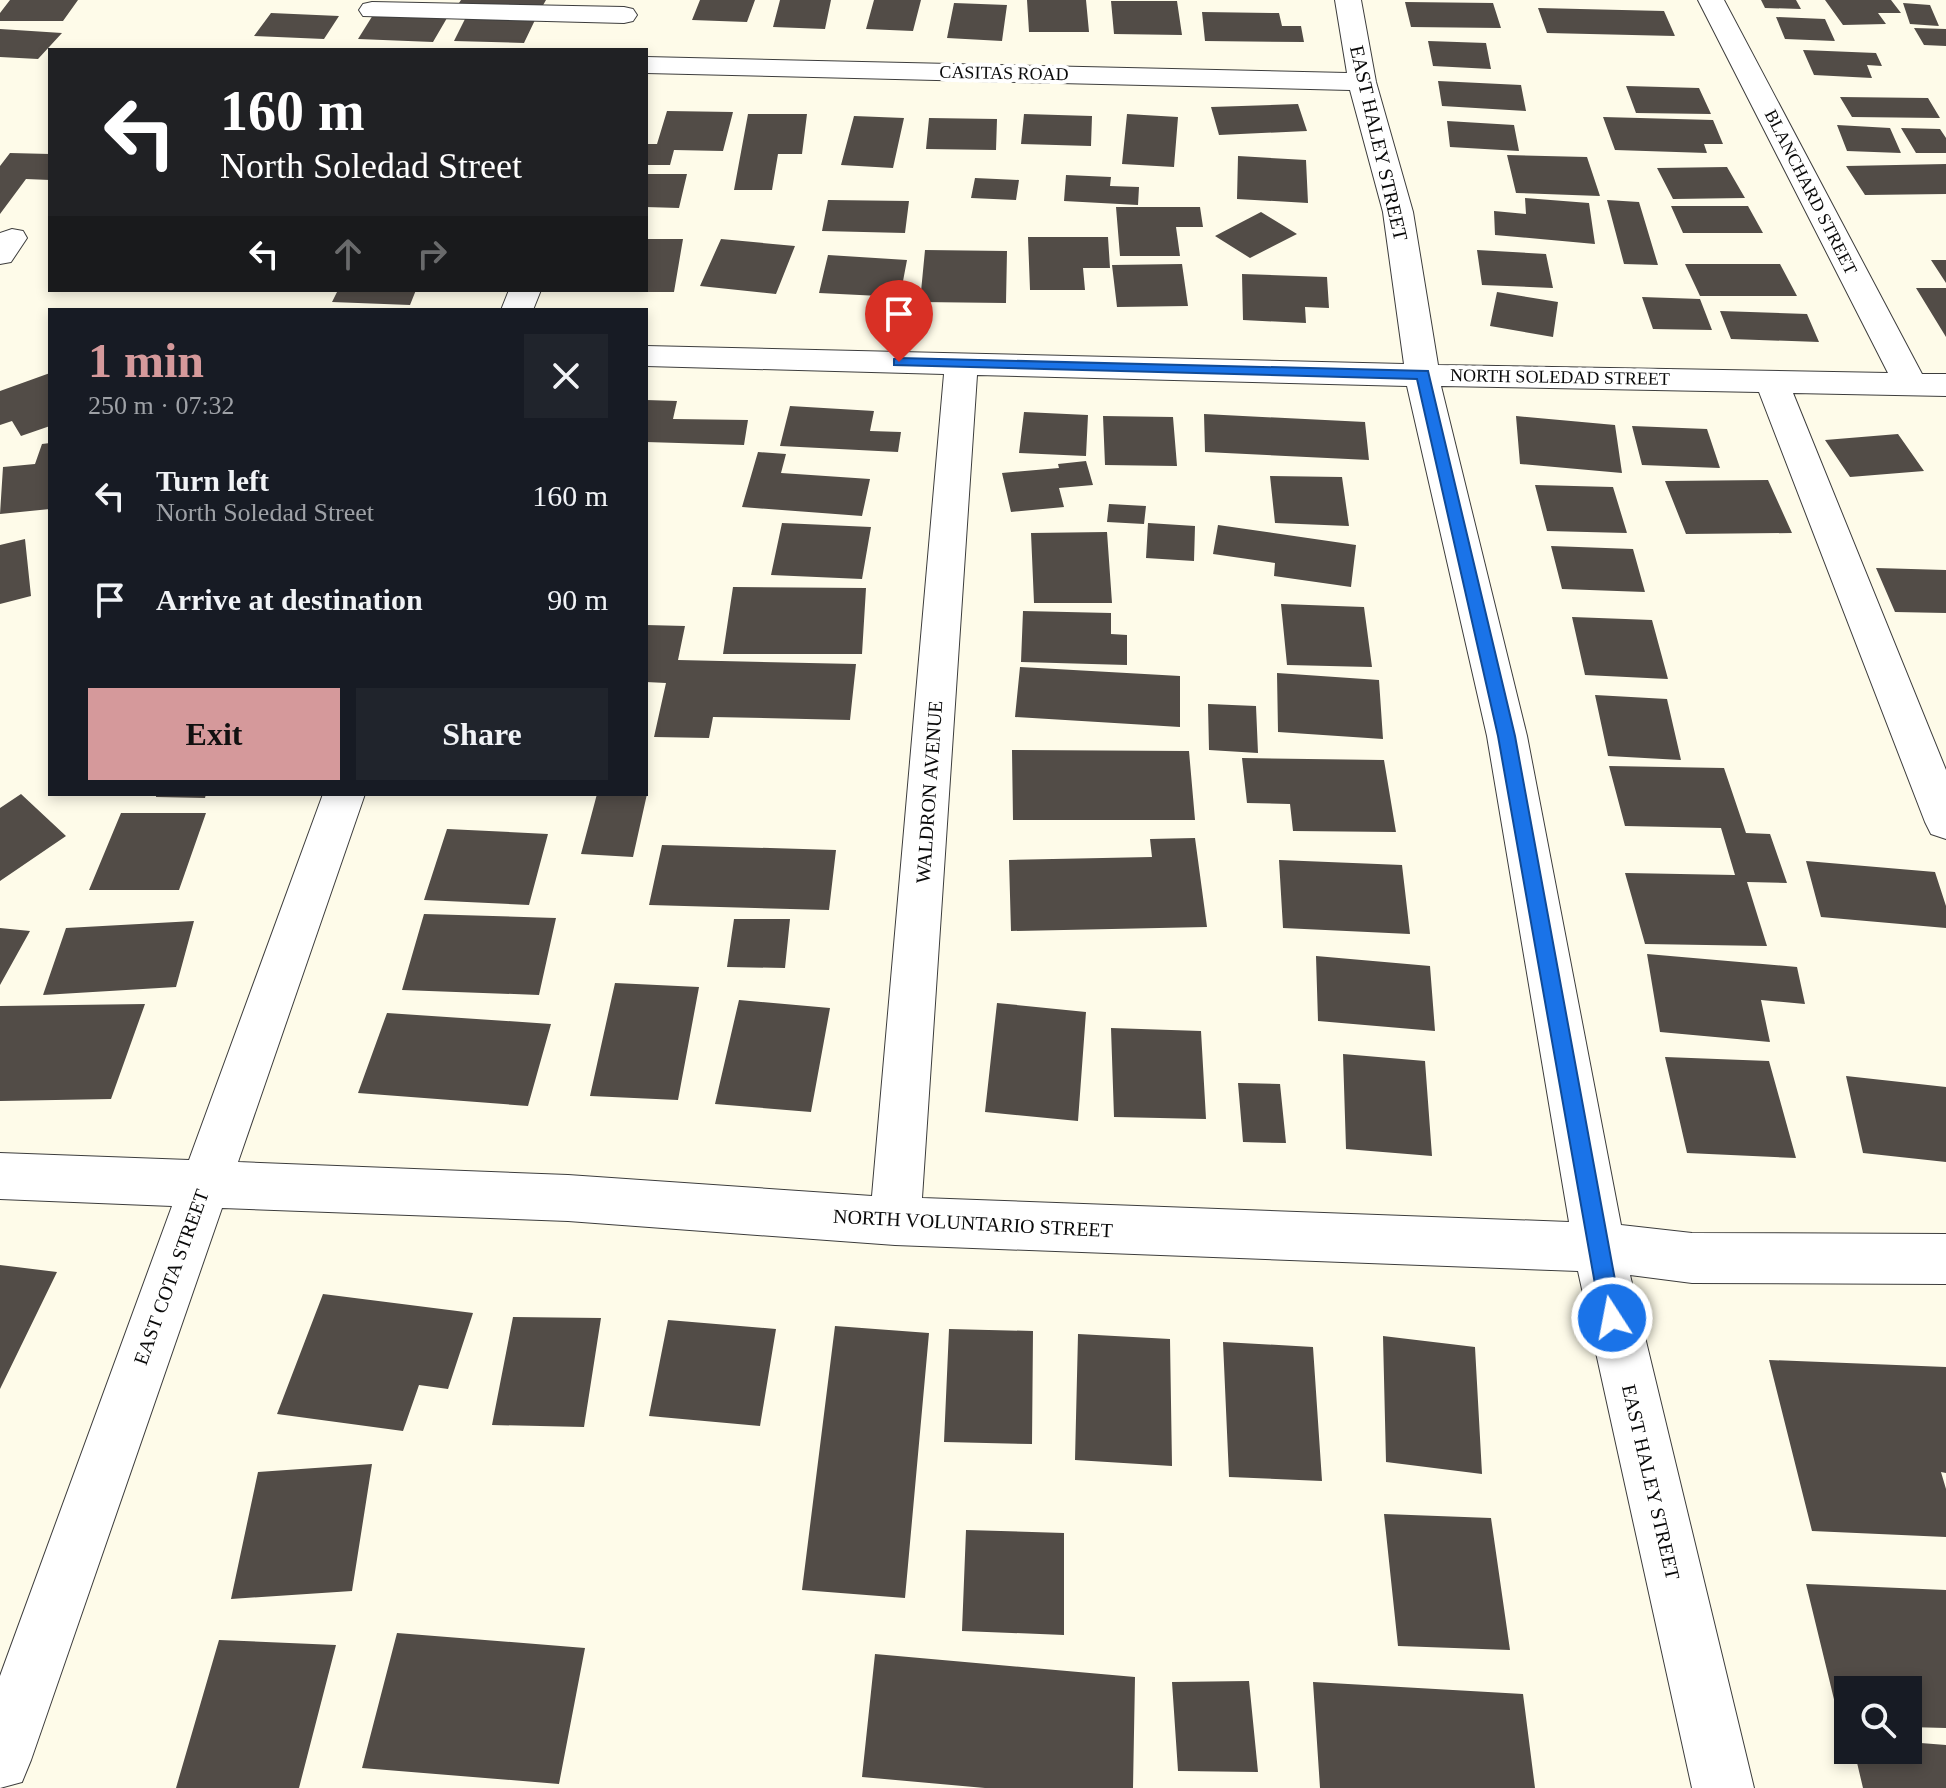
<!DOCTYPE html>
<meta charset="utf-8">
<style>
body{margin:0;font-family:"Times New Roman",serif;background:#20242c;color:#f1f3f6;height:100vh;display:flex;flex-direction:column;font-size:30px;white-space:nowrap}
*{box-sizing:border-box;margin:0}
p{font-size:26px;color:#9ea1a6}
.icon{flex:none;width:44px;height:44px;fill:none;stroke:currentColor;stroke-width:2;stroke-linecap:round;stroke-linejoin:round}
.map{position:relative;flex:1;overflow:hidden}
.panel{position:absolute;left:48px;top:308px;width:600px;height:488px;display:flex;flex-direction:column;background:#171b24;border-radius:0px;box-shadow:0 4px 12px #0003}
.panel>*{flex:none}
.banner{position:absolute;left:48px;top:48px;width:600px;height:244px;border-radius:0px;box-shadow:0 4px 12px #0003;background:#202124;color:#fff;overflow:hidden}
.tools{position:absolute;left:1834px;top:1676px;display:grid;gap:16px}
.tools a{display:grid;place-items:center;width:88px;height:88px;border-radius:0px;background:#171b24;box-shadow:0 4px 12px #0003;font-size:40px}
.pin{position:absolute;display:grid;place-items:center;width:68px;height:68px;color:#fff;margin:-82px -34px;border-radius:50% 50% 50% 0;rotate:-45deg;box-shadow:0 0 8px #0007}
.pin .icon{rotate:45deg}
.me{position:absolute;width:88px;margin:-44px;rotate:349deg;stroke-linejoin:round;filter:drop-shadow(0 0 6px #0008)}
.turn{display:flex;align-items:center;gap:28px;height:168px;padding:0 40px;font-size:36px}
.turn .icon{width:104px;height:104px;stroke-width:2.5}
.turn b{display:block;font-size:56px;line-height:68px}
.lanes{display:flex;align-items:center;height:76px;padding:0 40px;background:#0003;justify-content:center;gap:40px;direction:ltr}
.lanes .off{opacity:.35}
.round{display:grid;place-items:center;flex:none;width:84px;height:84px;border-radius:0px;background:#20242c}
.overview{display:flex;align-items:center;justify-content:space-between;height:136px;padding:0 40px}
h1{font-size:48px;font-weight:600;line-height:60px;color:#d5999b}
.button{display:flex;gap:16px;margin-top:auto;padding:16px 40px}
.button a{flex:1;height:92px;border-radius:0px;background:#d5999b;color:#111;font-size:32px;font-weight:600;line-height:92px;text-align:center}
.button a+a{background:#20242c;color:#f1f3f6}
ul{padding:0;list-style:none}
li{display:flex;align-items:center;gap:24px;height:104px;padding:0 40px}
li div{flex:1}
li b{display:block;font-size:30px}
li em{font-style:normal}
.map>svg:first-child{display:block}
</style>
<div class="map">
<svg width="1946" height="1788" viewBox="0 0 1946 1788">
<rect width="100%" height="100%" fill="#fefbe9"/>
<path fill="#524c47" d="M10,0H78L63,21H0V13Z
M461,0H546L542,7L459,3Z
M700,0H755L747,22L692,20Z
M780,0H831L825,29L773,27Z
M874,0H921L913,31L866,29Z
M1027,0H1086L1089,32H1029Z
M1761,0H1796L1801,9L1765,8Z
M1825,0H1891L1901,13H1878L1886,24L1843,25Z
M1111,1H1177L1182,35L1114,34Z
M1405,2L1493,3L1501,28L1411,27Z
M954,3L1007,5L1002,41L947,38Z
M1903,3L1930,5L1939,26L1910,24Z
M1538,8L1664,11L1675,36L1547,33Z
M1202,12L1279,13L1282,26H1301L1304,42L1205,41Z
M271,13L339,16L324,39L254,36Z
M373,15L447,18L433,42L358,39Z
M466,17L535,20L524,43L454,41Z
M1776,17L1825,19L1835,41L1785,39Z
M1914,28L1946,29V46L1924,45Z
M0,29L62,33L38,59L0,57Z
M1428,41L1486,43L1491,69L1433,66Z
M1803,50L1876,53L1882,66L1867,65L1872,78L1814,75Z
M1438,81L1521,85L1526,111L1442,106Z
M1626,86L1699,88L1711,114L1636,113Z
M1840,97L1928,98L1940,118L1852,117Z
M1298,104L1307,131L1219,135L1211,107Z
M667,111L733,112L723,151L674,150L670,165H646V144H657Z
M748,114H807L802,154H778L772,190H734Z
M1024,114L1092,116L1091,146L1021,144Z
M1127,114L1178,117L1174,167L1122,164Z
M854,116L904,118L893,168L841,165Z
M1603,117L1713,120L1723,144H1704L1707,153L1615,150Z
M929,118L997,119L996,150L926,149Z
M1447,121L1514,125L1519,151L1450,147Z
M1837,125L1890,128L1901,153L1847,151Z
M1901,128L1940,129L1946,138V153H1916Z
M10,153L50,154V180L26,179L0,214V166Z
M1507,155L1587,157L1600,196L1516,193Z
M1238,156L1306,160L1308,203L1237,199Z
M1946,164V194L1865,195L1846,166Z
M1727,167L1745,198L1673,199L1657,168Z
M646,174H687L679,208L646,207Z
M1066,175L1111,177L1110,186L1139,187L1138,205L1064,201Z
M975,178L1019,180L1016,200L971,198Z
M1525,198L1589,203L1595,244L1495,235L1494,211L1526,214Z
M828,200L909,201L905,233L822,231Z
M1607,200L1639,202L1658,265L1624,264Z
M1671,206H1748L1763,233H1683Z
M1116,207H1200L1203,227H1176L1180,256H1120Z
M1261,212L1297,234L1250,258L1215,236Z
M1028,237H1108L1110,268H1083L1085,290H1030Z
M646,239H683L674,292H646Z
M721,239L795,246L776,294L700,286Z
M925,250L1007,251L1006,303L920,302Z
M1477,250L1546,254L1553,288L1482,285Z
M828,255L907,260L900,297L819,293Z
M1931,260H1946V283Z
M1182,264L1188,306L1117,307L1112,265Z
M1685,264H1780L1797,296H1700Z
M1242,274L1327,277L1329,308L1305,307L1306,323L1243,320Z
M1916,288H1946V337Z
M338,290H416L410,305L332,302Z
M1497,292L1558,302L1553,337L1490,326Z
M1642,297L1700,299L1712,330L1653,329Z
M1720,311L1807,314L1819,342L1731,339Z
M50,373V426L21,436L12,421L0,425V391Z
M646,400L677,401L673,419L748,420L744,445L646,442Z
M790,406L874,411L870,431L901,432L898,452L780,446Z
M1024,412L1088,415L1086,456L1019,453Z
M1204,414L1365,422L1369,460L1205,452Z
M1103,416L1173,417L1177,466L1105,465Z
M1516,416L1615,425L1622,473L1520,464Z
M1632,426L1707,429L1720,468L1642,465Z
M1898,434L1924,471L1850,477L1825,440Z
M50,443V509L0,514L3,467L35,464L42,444Z
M758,452L786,454L781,473L870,479L862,516L742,507Z
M1086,461L1093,485L1059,488L1064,507L1011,512L1002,473L1059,468L1058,464Z
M1270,476L1342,477L1349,526L1275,523Z
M1768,480L1792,533L1686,534L1665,481Z
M1535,485L1613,487L1627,533L1547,531Z
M1109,504L1146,506L1144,524L1107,522Z
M782,523L871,527L862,579L771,575Z
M1148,523L1195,526L1194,561L1146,558Z
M1218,525L1356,545L1351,587L1274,576L1275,563L1213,554Z
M1107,532L1112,603H1034L1031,533Z
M25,539L31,596L0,604V545Z
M1551,546L1633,549L1645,592L1562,589Z
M1876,568L1946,570V613L1895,612Z
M733,587L866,588L862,654H723Z
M1281,604L1364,607L1372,667L1287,665Z
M1023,611L1111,613V634L1127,635V665L1021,662Z
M1572,617L1652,620L1668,679L1585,675Z
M646,625L685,626L678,660L856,664L850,720L713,717L709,738L654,737L666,683L646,682Z
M1020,667L1180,676V727L1015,717Z
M1277,673L1379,680L1383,739L1278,732Z
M1595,695L1667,699L1681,760L1608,756Z
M1208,704L1256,706L1258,753L1209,750Z
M1012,750L1189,751L1195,820H1013Z
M1242,758L1384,760L1396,832L1293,831L1290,804L1247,803Z
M1609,766L1724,768L1746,833L1770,834L1787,883L1747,882L1767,946L1645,944L1625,873L1735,875L1721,828L1625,826Z
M21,794L66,836L0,881V808Z
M156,794H206L205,798L156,797Z
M597,794H647L633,857L581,854Z
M121,813H206L179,890H89Z
M447,829L548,834L529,905L424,900Z
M1195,838L1207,927L1011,931L1009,860L1152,857L1150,839Z
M662,845L836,850L829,910L649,905Z
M1279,860L1402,865L1410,934L1283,928Z
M1806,861L1935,872L1946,906V928L1821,917Z
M424,914L556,918L539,995L402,990Z
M734,919H790L785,968L727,967Z
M194,921L176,987L43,995L66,928Z
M0,928L30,931L0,985Z
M1647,954L1797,967L1805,1004L1761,1000L1770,1042L1660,1032Z
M1316,956L1430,966L1435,1031L1318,1021Z
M615,983L699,987L678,1100L590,1096Z
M739,1000L830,1008L811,1112L715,1104Z
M997,1003L1086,1012L1078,1121L985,1112Z
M145,1004L111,1099L0,1101V1006Z
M387,1013L551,1024L528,1106L358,1093Z
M1111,1028L1201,1031L1206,1119L1114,1117Z
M1343,1054L1425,1061L1432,1156L1346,1149Z
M1665,1057L1769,1061L1796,1158L1687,1153Z
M1846,1076L1946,1087V1162L1863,1153Z
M1238,1083L1280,1084L1286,1143L1243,1142Z
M0,1265L57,1272L0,1389Z
M323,1294L473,1313L448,1389L419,1385L403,1431L277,1414Z
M513,1317L601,1318L584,1427L492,1425Z
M668,1320L776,1329L760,1426L649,1416Z
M835,1326L929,1333L905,1598L802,1590Z
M949,1329L1033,1331L1032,1444L944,1442Z
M1078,1334L1170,1339L1172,1466L1075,1460Z
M1383,1336L1475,1347L1482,1474L1386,1462Z
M1223,1342L1313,1347L1322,1481L1229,1477Z
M1769,1360L1946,1367V1473L1941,1472L1946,1489V1537L1812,1531Z
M372,1464L352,1591L231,1599L258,1472Z
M1384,1514L1491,1518L1510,1650L1398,1646Z
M966,1530L1064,1533V1635L962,1631Z
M1806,1584L1946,1590V1728L1908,1727V1690H1848V1724H1840Z
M397,1633L585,1648L559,1784L362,1768Z
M219,1640L336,1645L299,1788H176Z
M875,1654L1135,1677L1133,1788H985L862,1777Z
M1249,1681L1258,1772L1178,1771L1172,1682Z
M1313,1682L1523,1694L1535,1788H1320Z
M1908,1742L1946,1745V1788H1863L1854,1750H1908Z"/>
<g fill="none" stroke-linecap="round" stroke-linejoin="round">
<g stroke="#3d3d3d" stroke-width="2">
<path id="minor" d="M1335,0H1361L1376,82L1413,212L1438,365L1888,373L1698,0H1724L1922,374H1946V396L1793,393L1946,770V839L1931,834L1925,822L1759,392L1441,386L1527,736L1621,1225L1692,1233L1946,1234V1284L1692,1283L1630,1275L1754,1788H1692L1578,1271L895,1245L568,1221L222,1208L31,1760L22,1782L0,1788V1676L172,1206L0,1199V1153L189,1160L323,794H365L238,1162L568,1175L872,1196L944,374L646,366V346L1404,364L1383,212L1350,90L646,73V57L1347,73ZM977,375L1407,386L1487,736L1569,1222L922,1198Z
M372,2L624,7L633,9L637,15L633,21L624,23L363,16L359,10L363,4Z
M12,229L23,231L27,238L11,262L0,264V233Z
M509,290H541L533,310H501Z"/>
</g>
<use href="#minor" fill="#fff" fill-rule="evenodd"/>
</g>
<path fill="#1a73e8" stroke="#114b97" stroke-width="2" d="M899,358L1428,371L1515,736L1622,1318L1619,1325L1612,1328L1604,1325L1601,1318L1498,736L1417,379L894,365V359Z"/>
<g text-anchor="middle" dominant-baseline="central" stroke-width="8" stroke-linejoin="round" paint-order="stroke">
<g font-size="18" fill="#0a0a0a" stroke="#fff">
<text transform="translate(1004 73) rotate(1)">CASITAS ROAD</text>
<text transform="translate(1811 192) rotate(63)">BLANCHARD STREET</text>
<text transform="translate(1560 377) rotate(1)">NORTH SOLEDAD STREET</text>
</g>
<g font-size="20" fill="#0a0a0a" stroke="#fff">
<text transform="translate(1379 143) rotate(77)">EAST HALEY STREET</text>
<text transform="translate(929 792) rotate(-86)">WALDRON AVENUE</text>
<text transform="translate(973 1223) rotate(3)">NORTH VOLUNTARIO STREET</text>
<text transform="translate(171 1277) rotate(-70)">EAST COTA STREET</text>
<text transform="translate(1651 1482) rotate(77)">EAST HALEY STREET</text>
</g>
</g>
</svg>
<div class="tools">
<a><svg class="icon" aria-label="search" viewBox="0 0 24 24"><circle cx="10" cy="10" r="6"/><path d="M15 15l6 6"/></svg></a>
</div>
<div class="pin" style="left:899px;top:362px;background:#d93025"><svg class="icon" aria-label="arrive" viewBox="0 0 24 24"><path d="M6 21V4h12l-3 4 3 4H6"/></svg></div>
<svg class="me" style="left:1612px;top:1318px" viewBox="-20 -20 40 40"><circle r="17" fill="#1a73e8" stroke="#fff" stroke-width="3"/><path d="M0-11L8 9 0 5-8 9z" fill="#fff"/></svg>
<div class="banner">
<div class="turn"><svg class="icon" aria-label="left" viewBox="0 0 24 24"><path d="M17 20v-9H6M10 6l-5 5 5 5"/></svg><div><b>160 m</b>North Soledad Street</div></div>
<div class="lanes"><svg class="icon" aria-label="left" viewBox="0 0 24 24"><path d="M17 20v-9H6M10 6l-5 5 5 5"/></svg><svg class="icon off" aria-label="ahead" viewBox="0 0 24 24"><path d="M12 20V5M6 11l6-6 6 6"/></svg><svg class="icon off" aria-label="right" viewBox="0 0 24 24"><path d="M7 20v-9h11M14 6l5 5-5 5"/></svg></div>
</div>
<section class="panel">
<div class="overview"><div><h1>1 min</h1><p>250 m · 07:32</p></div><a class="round"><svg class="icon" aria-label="close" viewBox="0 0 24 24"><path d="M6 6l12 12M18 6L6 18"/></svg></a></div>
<ul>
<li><svg class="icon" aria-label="left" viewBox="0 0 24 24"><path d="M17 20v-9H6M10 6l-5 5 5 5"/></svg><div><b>Turn left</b><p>North Soledad Street</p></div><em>160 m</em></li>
<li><svg class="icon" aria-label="arrive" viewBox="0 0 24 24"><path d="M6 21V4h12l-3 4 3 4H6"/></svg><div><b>Arrive at destination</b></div><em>90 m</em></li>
</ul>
<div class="button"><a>Exit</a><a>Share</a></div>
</section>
</div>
